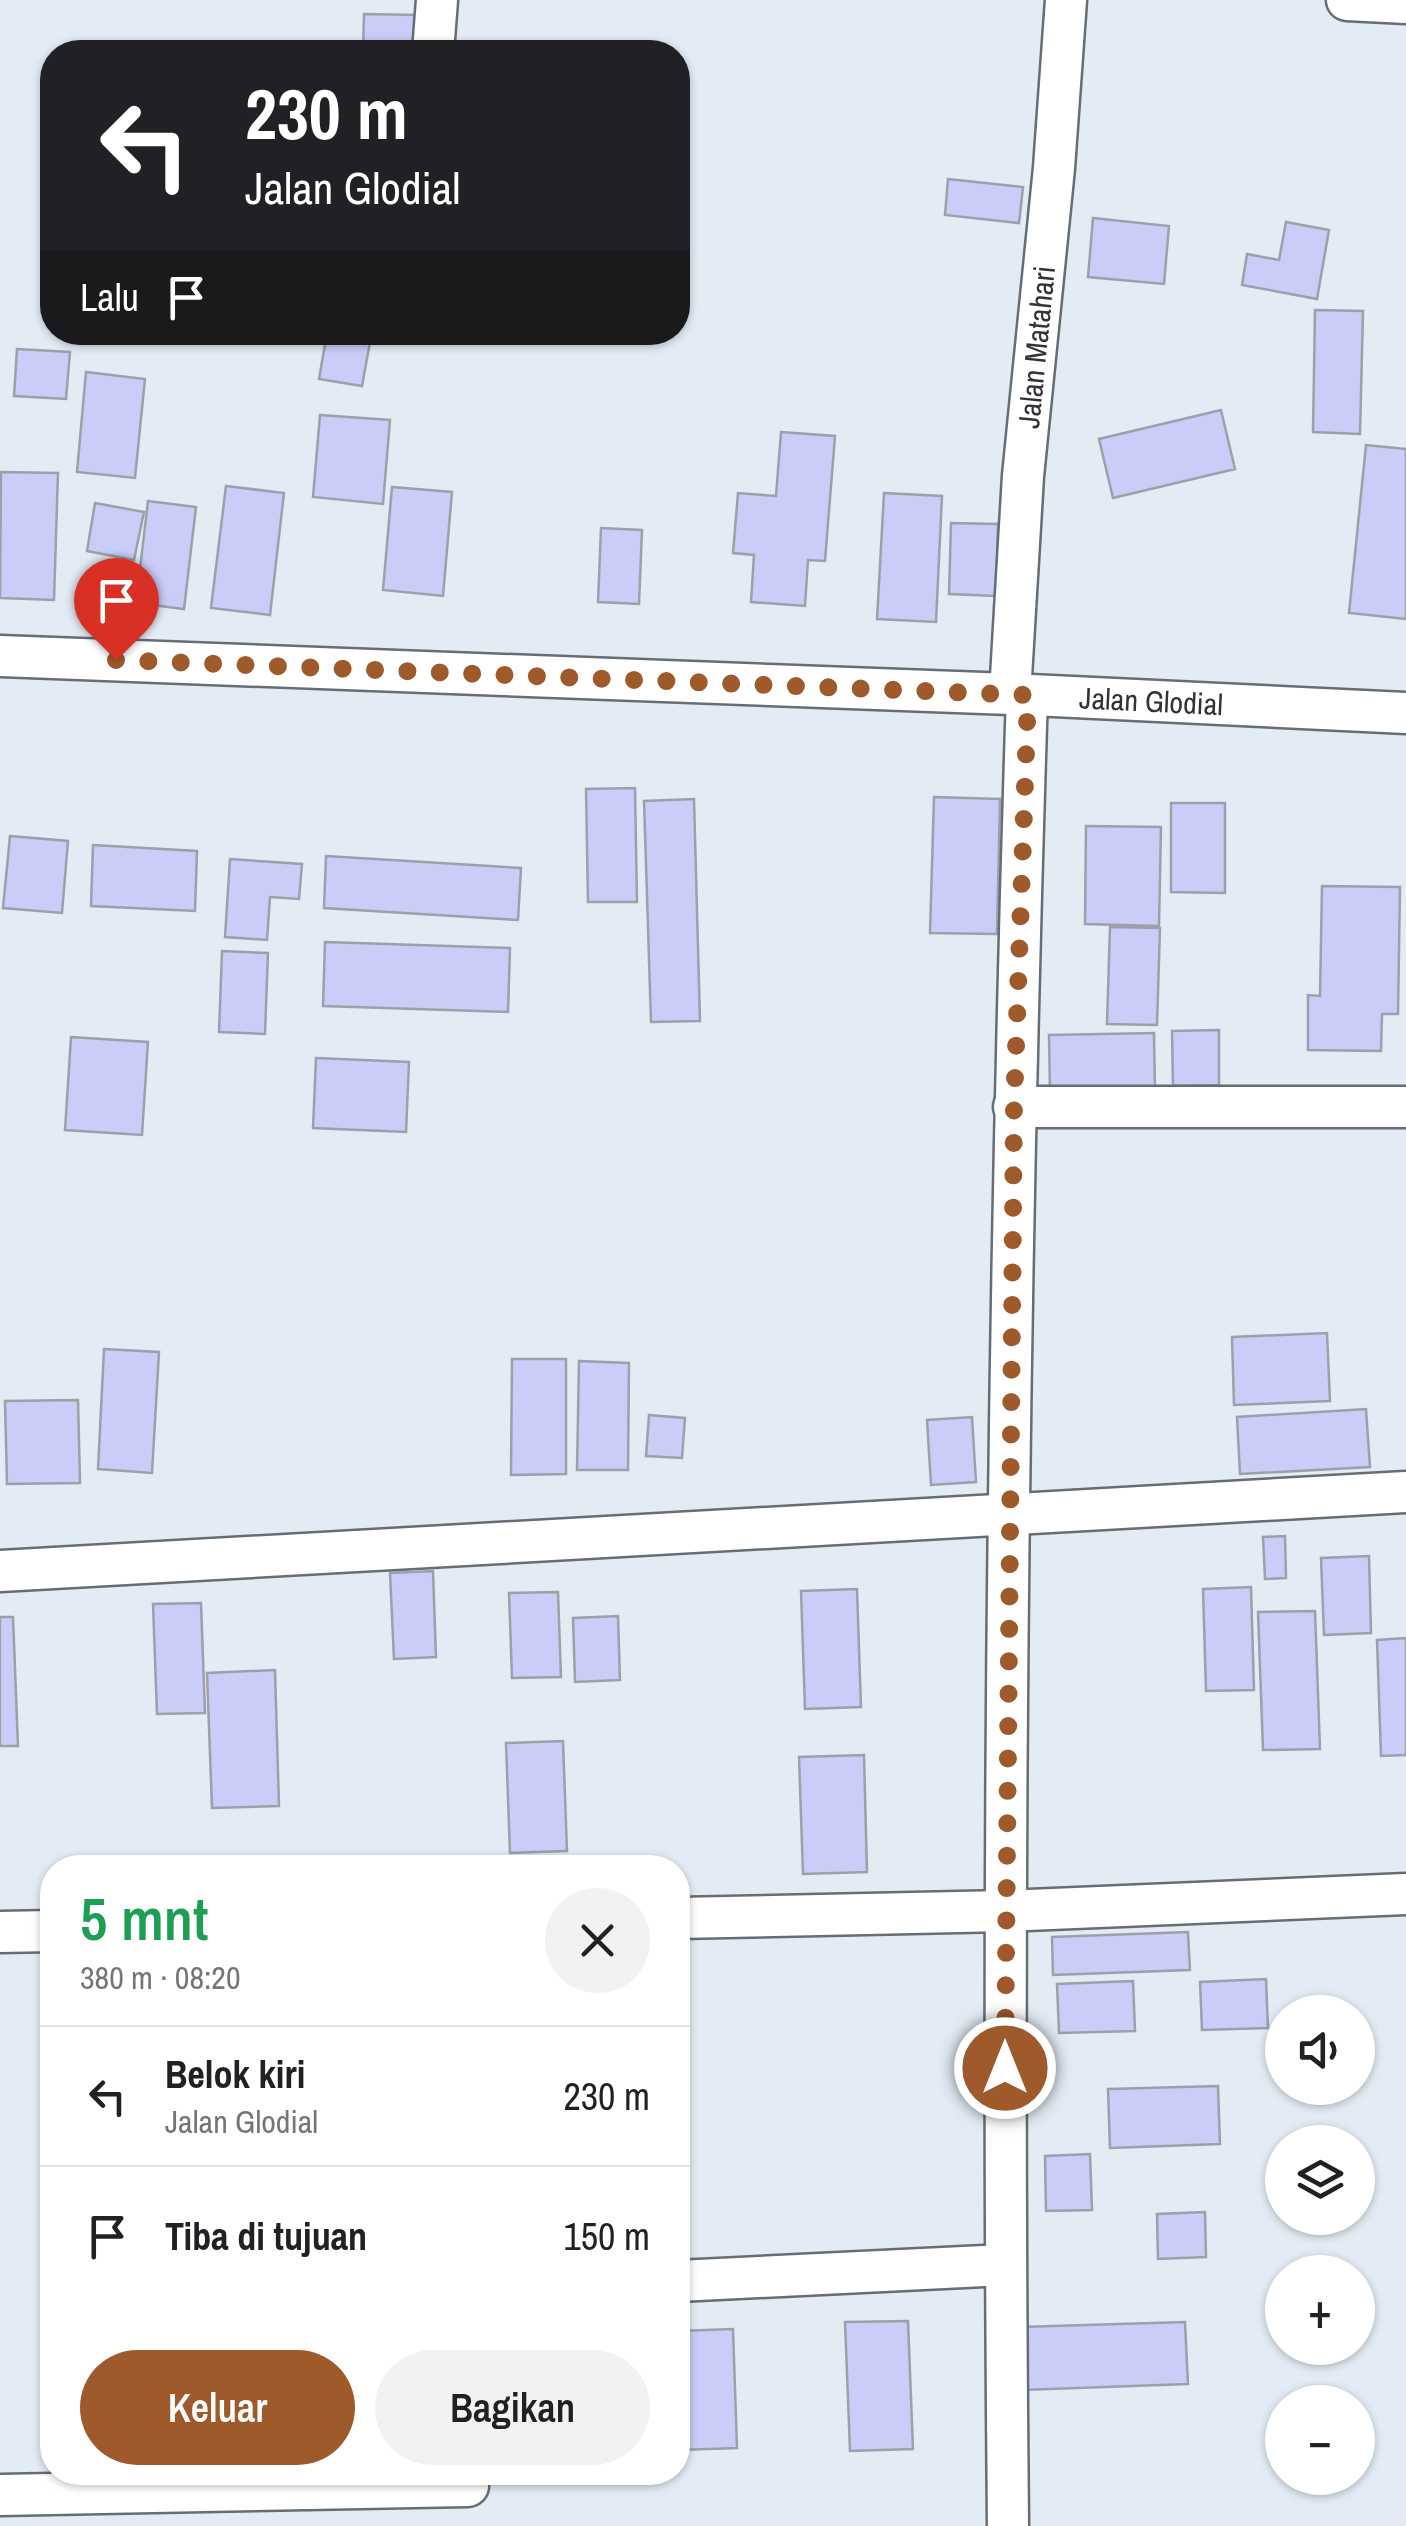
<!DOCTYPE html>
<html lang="id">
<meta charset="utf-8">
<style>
body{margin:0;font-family:"Archivo Narrow",sans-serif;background:#f2f2f2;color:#202124;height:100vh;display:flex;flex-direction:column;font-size:38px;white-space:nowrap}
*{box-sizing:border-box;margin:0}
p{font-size:32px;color:#757577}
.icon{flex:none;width:55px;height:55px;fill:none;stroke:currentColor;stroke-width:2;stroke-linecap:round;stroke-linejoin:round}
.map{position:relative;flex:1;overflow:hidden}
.sheet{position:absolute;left:40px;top:1855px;width:650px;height:630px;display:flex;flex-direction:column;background:#fff;border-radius:40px;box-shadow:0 2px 8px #0004}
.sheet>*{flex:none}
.guide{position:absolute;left:40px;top:40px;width:650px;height:305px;border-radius:40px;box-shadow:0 2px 8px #0004;background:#202124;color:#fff;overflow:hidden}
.fabs{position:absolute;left:1265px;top:1995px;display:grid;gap:20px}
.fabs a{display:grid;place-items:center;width:110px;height:110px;border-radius:50%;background:#fff;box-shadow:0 2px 8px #0004;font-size:50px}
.pin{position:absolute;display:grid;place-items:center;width:85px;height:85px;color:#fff;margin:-102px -42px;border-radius:50% 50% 50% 0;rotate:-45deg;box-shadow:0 0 10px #0007}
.pin .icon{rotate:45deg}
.me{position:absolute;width:110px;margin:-55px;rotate:0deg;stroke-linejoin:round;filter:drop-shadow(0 0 8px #0008)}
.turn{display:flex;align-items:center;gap:35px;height:210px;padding:0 40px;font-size:45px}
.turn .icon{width:130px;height:130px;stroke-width:2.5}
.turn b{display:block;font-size:70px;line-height:85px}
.then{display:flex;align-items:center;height:95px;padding:0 40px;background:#0003;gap:20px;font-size:38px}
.round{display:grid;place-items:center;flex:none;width:105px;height:105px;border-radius:52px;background:#f2f2f2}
.headline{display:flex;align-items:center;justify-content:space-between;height:170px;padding:0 40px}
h1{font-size:60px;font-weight:600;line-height:75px;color:#1e9e55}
.primary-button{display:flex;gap:20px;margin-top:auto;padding:20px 40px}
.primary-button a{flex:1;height:115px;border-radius:60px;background:#9f5a2c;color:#fff;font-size:40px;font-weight:600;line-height:115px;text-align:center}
.primary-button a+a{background:#f2f2f2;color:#202124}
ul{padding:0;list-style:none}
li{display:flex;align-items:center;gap:30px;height:140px;padding:0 40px;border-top:2px solid #e0e0e0}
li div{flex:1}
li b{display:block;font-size:38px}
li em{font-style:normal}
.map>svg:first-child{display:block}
</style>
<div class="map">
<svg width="1406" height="2526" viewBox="0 0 1406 2526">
<rect width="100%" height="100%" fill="#e3ecf5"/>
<path fill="#cacdf8" stroke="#9e9faa" stroke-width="2.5" d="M364,14L418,15L417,52H363Z
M948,179L1023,187L1019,223L945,215Z
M1093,218L1169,226L1164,284L1088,277Z
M1286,222L1329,230L1317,299L1242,285L1247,254L1279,260Z
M1315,310L1363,311L1360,434L1313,432Z
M327,333L370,342L362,386L319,379Z
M17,349L70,352L66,399L14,396Z
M86,372L145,379L135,478L77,472Z
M1221,410L1235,469L1113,498L1099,439Z
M320,415L390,420L383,504L313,497Z
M781,432L835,436L825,561L808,560L805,606L751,602L754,555L733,553L738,493L776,496Z
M1366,445L1406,449V619L1349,613Z
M1,472L58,473L54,600L0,598Z
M226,486L284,493L270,615L211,608Z
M392,487L452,492L443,596L383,590Z
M884,493L942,496L936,622L877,619Z
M148,501L196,507L184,609L136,603Z
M95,503L144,512L134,560L87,551Z
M951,523L998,524L996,596L949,594Z
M601,528L642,530L639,604L598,602Z
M635,788L637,902H588L586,789Z
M934,797L1000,799L997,934L930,933Z
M694,799L700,1021L651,1022L644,801Z
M1171,803H1225V893L1171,892Z
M1086,826L1161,827L1159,926L1085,924Z
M10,836L68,841L62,913L3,908Z
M93,845L197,851L195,911L91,906Z
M326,856L521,868L518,920L324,908Z
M230,859L302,864L299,899L270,897L267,940L225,937Z
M1322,886L1400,887L1398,1014H1382L1381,1051L1308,1050V995L1320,996Z
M1110,927L1160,928L1157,1025L1107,1024Z
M325,942L510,948L508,1012L323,1006Z
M222,951L268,953L265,1034L219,1032Z
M1219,1030V1085L1173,1086L1172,1031Z
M1154,1033L1155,1092L1050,1093L1049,1035Z
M71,1037L148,1042L142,1135L65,1130Z
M316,1058L409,1062L406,1132L313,1128Z
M1327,1333L1330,1401L1234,1405L1232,1337Z
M104,1349L159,1352L152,1473L98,1469Z
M512,1359H566V1474L511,1475Z
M579,1361L629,1363L628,1470H577Z
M78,1400L80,1483L7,1484L5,1401Z
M1366,1409L1370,1467L1240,1474L1237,1417Z
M649,1415L685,1418L682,1458L646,1456Z
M972,1417L976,1482L931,1485L927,1420Z
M1285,1536L1286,1578L1265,1579L1263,1537Z
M1369,1556L1371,1633L1324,1635L1321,1558Z
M433,1571L436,1657L394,1659L390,1573Z
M1251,1587L1254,1690L1206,1691L1203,1589Z
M857,1589L861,1707L805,1709L801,1591Z
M558,1592L561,1677L512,1678L509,1593Z
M201,1603L205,1713L157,1714L153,1604Z
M1315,1611L1320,1749L1263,1750L1258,1612Z
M618,1616L620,1680L575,1682L573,1618Z
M0,1617H13L18,1746H0Z
M1406,1638V1755L1381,1756L1377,1640Z
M275,1670L279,1806L212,1808L207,1673Z
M563,1741L567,1851L510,1853L506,1743Z
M864,1755L867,1872L803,1874L799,1757Z
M1188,1932L1190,1970L1053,1975L1052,1937Z
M1266,1979L1268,2028L1202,2030L1200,1982Z
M1133,1981L1135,2031L1059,2033L1057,1984Z
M678,1982H680L685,2106H678Z
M1218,2086L1220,2144L1110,2148L1108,2089Z
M1090,2154L1092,2210L1046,2211L1045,2156Z
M1205,2212L1206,2257L1158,2259L1157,2214Z
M908,2321L913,2449L850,2451L845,2322Z
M1185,2322L1188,2384L1022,2390L1020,2327Z
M733,2329L737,2448L680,2450L678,2331Z"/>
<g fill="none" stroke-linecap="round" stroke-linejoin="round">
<g stroke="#656d75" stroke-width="45">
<g id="minor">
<path d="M1347,0L1406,3"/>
<path d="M433,52L437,0"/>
<path id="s1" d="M0,656L1010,694L1406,713"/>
<path id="s2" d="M1010,694L1023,476L1054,168L1066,0"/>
<path d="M1014,1107H1406"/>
<path d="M0,1571L1406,1492"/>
<path d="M678,1918L1005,1911L1406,1894"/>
<path d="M0,1932L52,1931"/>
<path d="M678,2281L1005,2265"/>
<path d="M0,2495L468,2486"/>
<path d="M1008,2526C1002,1916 1007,1305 1027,695"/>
</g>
</g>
<use href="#minor" stroke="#fff" stroke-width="40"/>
</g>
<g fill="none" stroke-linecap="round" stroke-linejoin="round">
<path stroke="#9f5a2c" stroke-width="18" stroke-dasharray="0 32.4" d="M116,660L1028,695L1014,1107L1005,2068"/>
</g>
<g text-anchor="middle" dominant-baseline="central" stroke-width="9" stroke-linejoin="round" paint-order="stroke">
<g font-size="30" fill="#303337" stroke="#fff">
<text stroke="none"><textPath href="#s2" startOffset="348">Jalan Matahari</textPath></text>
<text stroke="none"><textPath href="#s1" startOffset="1152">Jalan Glodial</textPath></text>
</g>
</g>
</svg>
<div class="fabs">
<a><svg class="icon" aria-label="sound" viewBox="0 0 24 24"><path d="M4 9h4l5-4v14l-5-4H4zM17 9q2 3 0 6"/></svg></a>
<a><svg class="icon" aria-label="layers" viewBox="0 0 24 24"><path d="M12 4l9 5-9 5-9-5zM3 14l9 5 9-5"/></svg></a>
<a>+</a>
<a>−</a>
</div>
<div class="pin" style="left:116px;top:660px;background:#d93025"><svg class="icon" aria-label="arrive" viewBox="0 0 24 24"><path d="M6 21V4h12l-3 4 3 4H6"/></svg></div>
<svg class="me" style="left:1005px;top:2068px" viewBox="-20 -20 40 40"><circle r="17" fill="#9f5a2c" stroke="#fff" stroke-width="3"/><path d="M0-11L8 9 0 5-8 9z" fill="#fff"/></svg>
<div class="guide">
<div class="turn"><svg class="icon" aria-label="left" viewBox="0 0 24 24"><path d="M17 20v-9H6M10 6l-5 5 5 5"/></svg><div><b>230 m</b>Jalan Glodial</div></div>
<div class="then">Lalu<svg class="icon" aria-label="arrive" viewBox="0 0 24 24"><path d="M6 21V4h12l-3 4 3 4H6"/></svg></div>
</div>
<section class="sheet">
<div class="headline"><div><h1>5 mnt</h1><p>380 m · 08:20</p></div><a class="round"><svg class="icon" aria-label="close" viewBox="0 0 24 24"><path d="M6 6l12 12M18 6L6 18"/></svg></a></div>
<ul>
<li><svg class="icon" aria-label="left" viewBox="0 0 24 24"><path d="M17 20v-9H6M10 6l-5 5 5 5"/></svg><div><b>Belok kiri</b><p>Jalan Glodial</p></div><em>230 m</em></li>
<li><svg class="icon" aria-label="arrive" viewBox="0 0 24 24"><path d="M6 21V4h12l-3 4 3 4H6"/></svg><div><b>Tiba di tujuan</b></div><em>150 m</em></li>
</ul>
<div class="primary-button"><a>Keluar</a><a>Bagikan</a></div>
</section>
</div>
